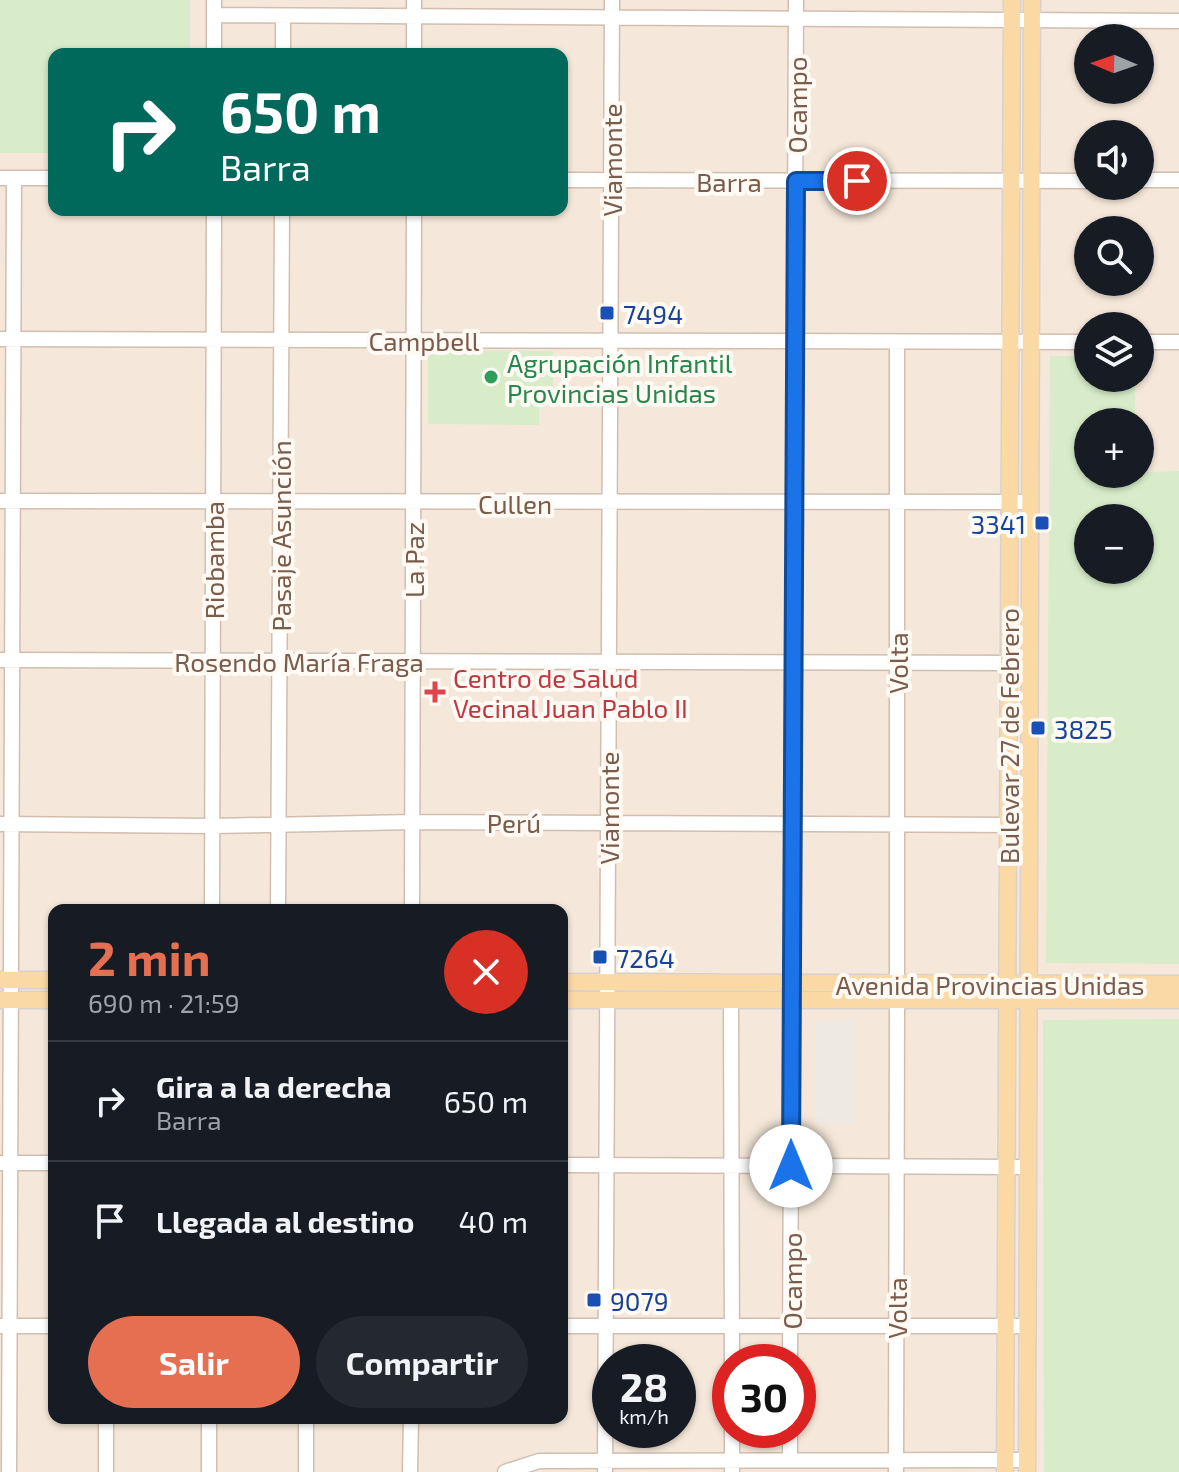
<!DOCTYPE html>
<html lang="es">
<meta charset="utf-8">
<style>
body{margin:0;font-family:"Exo 2",sans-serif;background:#242831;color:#f1f3f6;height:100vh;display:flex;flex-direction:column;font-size:30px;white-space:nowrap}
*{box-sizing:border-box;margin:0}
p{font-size:26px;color:#9ea1a6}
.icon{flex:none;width:44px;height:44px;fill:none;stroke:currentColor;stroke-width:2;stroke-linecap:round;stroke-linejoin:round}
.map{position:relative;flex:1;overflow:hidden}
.panel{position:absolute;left:48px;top:904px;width:520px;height:520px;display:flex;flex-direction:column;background:#171b24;border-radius:16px;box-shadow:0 2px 6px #0004}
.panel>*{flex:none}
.top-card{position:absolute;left:48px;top:48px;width:520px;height:168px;border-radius:16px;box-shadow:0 2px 6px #0004;background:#00695c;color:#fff;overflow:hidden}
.needle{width:52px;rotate:272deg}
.controls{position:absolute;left:1074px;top:24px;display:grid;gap:16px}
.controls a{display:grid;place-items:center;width:80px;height:80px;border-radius:50%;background:#171b24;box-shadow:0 2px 6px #0004;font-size:40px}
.speed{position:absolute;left:592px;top:1344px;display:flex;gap:16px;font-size:40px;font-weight:700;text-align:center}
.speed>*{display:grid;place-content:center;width:104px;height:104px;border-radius:50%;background:#171b24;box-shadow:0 2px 6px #0004;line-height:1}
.speed small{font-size:20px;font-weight:400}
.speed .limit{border:12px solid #d22;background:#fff;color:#111}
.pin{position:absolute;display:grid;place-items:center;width:68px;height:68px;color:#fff;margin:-34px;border:4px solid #fff;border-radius:50%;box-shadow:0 2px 8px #0007}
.me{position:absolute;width:88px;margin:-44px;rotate:0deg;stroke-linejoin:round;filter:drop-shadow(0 0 6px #0008)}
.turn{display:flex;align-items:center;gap:28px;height:168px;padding:0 40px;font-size:36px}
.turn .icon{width:104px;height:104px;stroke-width:2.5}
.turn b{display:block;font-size:56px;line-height:68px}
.round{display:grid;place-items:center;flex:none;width:84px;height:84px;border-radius:42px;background:#242831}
.headline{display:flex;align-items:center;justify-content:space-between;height:136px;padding:0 40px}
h1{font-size:48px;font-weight:700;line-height:60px;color:#e76f51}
.button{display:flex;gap:16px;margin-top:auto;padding:16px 40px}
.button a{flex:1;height:92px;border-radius:48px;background:#e76f51;color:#fff;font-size:32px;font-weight:700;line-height:92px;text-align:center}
.button a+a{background:#242831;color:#f1f3f6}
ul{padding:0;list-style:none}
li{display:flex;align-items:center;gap:24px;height:120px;padding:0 40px;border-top:2px solid #363941}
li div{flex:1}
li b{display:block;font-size:30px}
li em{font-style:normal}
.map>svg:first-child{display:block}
</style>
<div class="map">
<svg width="1179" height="1472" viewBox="0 0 1179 1472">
<rect width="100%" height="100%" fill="#fdf6ec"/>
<path fill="#f5e8da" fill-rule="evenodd" d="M0,0H1179V1472H0ZM1088,38H1140V90H1088ZM54,54H562V210H54ZM1088,134H1140V186H1088ZM1088,230H1140V282H1088ZM1088,326H1140V378H1088ZM1088,422H1140V474H1088ZM1088,518H1140V570H1088ZM54,910H562V1418H54ZM610,1362H678V1430H610ZM730,1362H798V1430H730Z"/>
<path fill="#efe9e4" d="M855,1021V1124H816V1022Z"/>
<path fill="#d8ecc9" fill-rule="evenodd" d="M0,0H190V54H54V153H0Z
M428,350L553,351V402H539V425L428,424Z
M1050,356H1088V378H1135V422H1088V474L1179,471V964L1046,963ZM1088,518H1140V570H1088Z
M1179,1019V1472H1044L1043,1020Z"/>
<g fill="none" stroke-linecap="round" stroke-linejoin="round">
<g stroke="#d1beb0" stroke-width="17">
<path id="minor" d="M214,15L1179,21
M214,54V0
M283,54V16
M414,54V0
M0,178H54
M562,180L1088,181
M1140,180H1179
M0,339L1088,342
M897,342V984
M1140,342H1179
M0,501L1030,502
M0,660L1030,663
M0,824L212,826L413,822L1029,825
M212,910L214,210
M278,910L282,210
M412,910L414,210
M731,1000L732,1362
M0,1163H54
M562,1165L1028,1167
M0,1326H54
M562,1326H1027
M790,1362L796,0
M306,1418V1472
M732,1430V1472
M790,1460V1430
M9,1472L14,178
M106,1472V1418
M209,1472V1418
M410,1472L411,1418
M505,1472L539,1461L1027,1460
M605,1472L612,0
M896,1472L897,1000"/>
</g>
<g stroke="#dad1cd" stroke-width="19">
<path id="major" d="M0,980H54
M562,982L1179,984
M0,1000H54
M562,1000H1179
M1005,1472L1012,0
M1027,1472L1032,0"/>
</g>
<use href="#minor" stroke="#fff" stroke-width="14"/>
<use href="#major" stroke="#fbd9a5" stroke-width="16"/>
</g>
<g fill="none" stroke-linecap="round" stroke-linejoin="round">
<g stroke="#114b97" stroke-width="20">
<path id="route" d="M791,1166L796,181H857"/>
</g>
<use href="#route" stroke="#1a73e8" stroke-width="14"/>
</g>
<g fill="#1a4fb4" stroke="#fffaf3" stroke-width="3">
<rect x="599" y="305" width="16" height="16" rx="4"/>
<rect x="1034" y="515" width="16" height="16" rx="4"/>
<rect x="1030" y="720" width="16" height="16" rx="4"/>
<rect x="592" y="949" width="16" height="16" rx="4"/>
<rect x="586" y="1292" width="16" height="16" rx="4"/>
</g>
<circle fill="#2e9e5b" stroke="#fffaf3" stroke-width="3" cx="491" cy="377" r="8"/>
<path fill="#e0444e" stroke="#fffaf3" stroke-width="3" d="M431 680h8v8h8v8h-8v8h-8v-8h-8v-8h8z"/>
<g text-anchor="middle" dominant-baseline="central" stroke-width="8" stroke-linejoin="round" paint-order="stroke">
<g font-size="26" fill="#7a5c4d" stroke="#fffaf3">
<text transform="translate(796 105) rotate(-90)">Ocampo</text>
<text transform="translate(611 160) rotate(-90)">Viamonte</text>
<text x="729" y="181">Barra</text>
<text x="424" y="340">Campbell</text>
<text x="515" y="503">Cullen</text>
<text transform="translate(280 536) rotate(-90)">Pasaje Asunción</text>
<text transform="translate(213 560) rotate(-90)">Riobamba</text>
<text transform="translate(413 560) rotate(-90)">La Paz</text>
<text x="299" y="661">Rosendo María Fraga</text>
<text transform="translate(897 663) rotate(-90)">Volta</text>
<text transform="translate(1008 736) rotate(-90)">Bulevar 27 de Febrero</text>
<text transform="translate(608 808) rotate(-90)">Viamonte</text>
<text x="514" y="822">Perú</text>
<text x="990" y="984">Avenida Provincias Unidas</text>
<text transform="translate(791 1281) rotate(-90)">Ocampo</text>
<text transform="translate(896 1308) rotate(-90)">Volta</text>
</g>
<g font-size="26" fill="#164399" stroke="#fffaf3" text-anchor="start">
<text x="623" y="313">7494</text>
<text x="1026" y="523" text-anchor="end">3341</text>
<text x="1054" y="728">3825</text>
<text x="616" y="957">7264</text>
<text x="610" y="1300">9079</text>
</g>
<g font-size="26" fill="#27864d" stroke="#fffaf3" text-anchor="start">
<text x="507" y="362">Agrupación Infantil<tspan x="507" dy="30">Provincias Unidas</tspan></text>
</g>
<g font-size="26" fill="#be3a42" stroke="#fffaf3" text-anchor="start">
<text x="453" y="677">Centro de Salud<tspan x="453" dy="30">Vecinal Juan Pablo II</tspan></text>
</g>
</g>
</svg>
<div class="controls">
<a><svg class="needle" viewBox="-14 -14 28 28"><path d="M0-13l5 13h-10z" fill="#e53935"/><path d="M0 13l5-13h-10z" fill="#9ea1a6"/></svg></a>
<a><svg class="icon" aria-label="sound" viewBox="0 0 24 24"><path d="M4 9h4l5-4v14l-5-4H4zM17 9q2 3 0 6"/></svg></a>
<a><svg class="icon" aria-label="search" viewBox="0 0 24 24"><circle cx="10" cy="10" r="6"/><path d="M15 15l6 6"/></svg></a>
<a><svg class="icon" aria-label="layers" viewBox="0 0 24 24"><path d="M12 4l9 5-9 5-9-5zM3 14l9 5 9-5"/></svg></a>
<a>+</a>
<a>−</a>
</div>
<div class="speed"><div>28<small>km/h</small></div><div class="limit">30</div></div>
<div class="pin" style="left:857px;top:181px;background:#d93025"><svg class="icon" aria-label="arrive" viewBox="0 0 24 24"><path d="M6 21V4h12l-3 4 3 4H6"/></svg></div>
<svg class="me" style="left:791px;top:1166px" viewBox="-20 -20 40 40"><circle r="19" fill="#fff"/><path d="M0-13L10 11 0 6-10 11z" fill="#1a73e8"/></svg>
<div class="top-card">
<div class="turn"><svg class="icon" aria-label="right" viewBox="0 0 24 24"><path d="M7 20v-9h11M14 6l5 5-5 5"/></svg><div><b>650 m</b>Barra</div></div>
</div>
<section class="panel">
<div class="headline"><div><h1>2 min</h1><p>690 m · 21:59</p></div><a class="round" style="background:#d93025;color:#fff"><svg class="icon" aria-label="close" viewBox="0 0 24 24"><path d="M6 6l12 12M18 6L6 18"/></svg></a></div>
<ul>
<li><svg class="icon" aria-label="right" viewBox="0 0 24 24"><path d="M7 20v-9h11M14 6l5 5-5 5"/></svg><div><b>Gira a la derecha</b><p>Barra</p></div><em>650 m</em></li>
<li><svg class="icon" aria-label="arrive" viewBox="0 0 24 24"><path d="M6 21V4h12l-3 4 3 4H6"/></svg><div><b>Llegada al destino</b></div><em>40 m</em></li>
</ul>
<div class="button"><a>Salir</a><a>Compartir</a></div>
</section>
</div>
